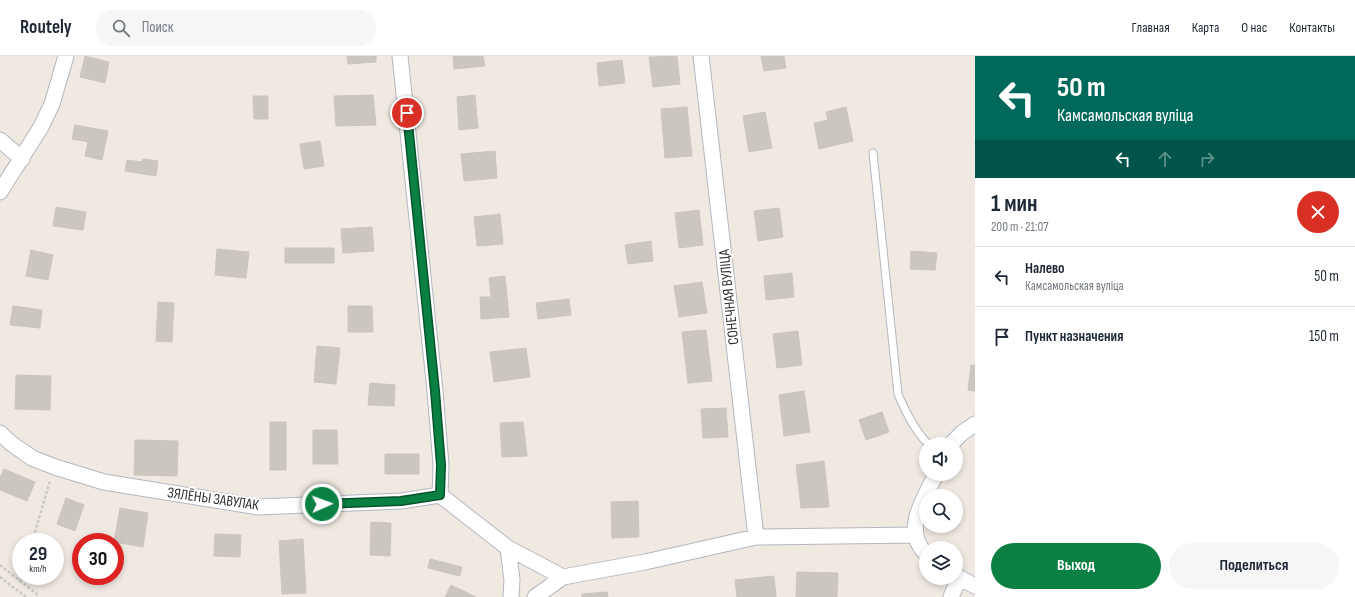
<!DOCTYPE html>
<html lang="ru">
<meta charset="utf-8">
<style>
body{margin:0;font-family:"Sofia Sans Condensed",sans-serif;background:#f6f6f7;color:#1f2937;height:100vh;display:flex;flex-direction:column;font-size:15px;white-space:nowrap}
*{box-sizing:border-box;margin:0}
p{font-size:13px;color:#747a83}
.icon{flex:none;width:22px;height:22px;fill:none;stroke:currentColor;stroke-width:2;stroke-linecap:round;stroke-linejoin:round}
.map{position:relative;flex:1;overflow:hidden}
.side{display:flex;flex-direction:column;background:#fff;width:380px}
.side>*{flex:none}
.top-card{background:#00695c;color:#fff;overflow:hidden}
.tools{position:absolute;left:919px;top:381px;display:grid;gap:8px}
.tools a{display:grid;place-items:center;width:44px;height:44px;border-radius:50%;background:#fff;box-shadow:0 2px 6px #0003;font-size:20px}
.speed{position:absolute;left:12px;top:477px;display:flex;gap:8px;font-size:20px;font-weight:700;text-align:center}
.speed>*{display:grid;place-content:center;width:52px;height:52px;border-radius:50%;background:#fff;box-shadow:0 2px 6px #0003;line-height:1}
.speed small{font-size:10px;font-weight:400}
.speed .limit{border:6px solid #d22;background:#fff;color:#111}
.pin{position:absolute;display:grid;place-items:center;width:34px;height:34px;color:#fff;margin:-17px;border:2px solid #fff;border-radius:50%;box-shadow:0 1px 4px #0007}
.me{position:absolute;width:44px;margin:-22px;rotate:88deg;stroke-linejoin:round;filter:drop-shadow(0 0 3px #0008)}
.turn{display:flex;align-items:center;gap:14px;height:84px;padding:0 16px;font-size:18px}
.turn .icon{width:52px;height:52px;stroke-width:2.5}
.turn b{display:block;font-size:28px;line-height:34px}
.lanes{display:flex;align-items:center;height:38px;padding:0 16px;background:#0003;justify-content:center;gap:20px;direction:ltr}
.lanes .off{opacity:.35}
.round{display:grid;place-items:center;flex:none;width:42px;height:42px;border-radius:21px;background:#f6f6f7}
.headline{display:flex;align-items:center;justify-content:space-between;height:68px;padding:0 16px}
h1{font-size:24px;font-weight:700;line-height:30px}
.primary-button{display:flex;gap:8px;margin-top:auto;padding:8px 16px}
.primary-button a{flex:1;height:46px;border-radius:24px;background:#0b8043;color:#fff;font-size:16px;font-weight:700;line-height:46px;text-align:center}
.primary-button a+a{background:#f6f6f7;color:#1f2937}
ul{padding:0;list-style:none}
li{display:flex;align-items:center;gap:12px;height:60px;padding:0 16px;border-top:1px solid #e0e1e3}
li div{flex:1}
li b{display:block;font-size:15px}
li em{font-style:normal}
header{display:flex;align-items:center;gap:24px;box-sizing:border-box;height:56px;padding:0 20px;background:#fff;border-bottom:1px solid #e0e1e3}
header strong{font-size:19px}
nav{display:flex;gap:22px;margin-inline-start:auto;font-size:14px}
.search{width:280px;height:36px;background:#f6f6f7;display:flex;align-items:center;gap:10px;box-sizing:border-box;padding:0 14px;border-radius:22px;color:#747a83;font-size:15px}
main{display:flex;flex:1;min-height:0}
.map>svg:first-child{display:block}
</style>
<header>
<strong>Routely</strong>
<div class="search"><svg class="icon" aria-label="search" viewBox="0 0 24 24"><circle cx="10" cy="10" r="6"/><path d="M15 15l6 6"/></svg>Поиск</div>
<nav><a>Главная</a><a>Карта</a><a>О нас</a><a>Контакты</a></nav>
</header>
<main>
<div class="map">
<svg width="975" height="541" viewBox="0 0 975 541">
<rect width="100%" height="100%" fill="#efe9e1"/>
<path fill="#cbc7bf" stroke="#cbc5ba" d="M85,0L109,6L105,27L80,21Z
M347,0H376V6L348,8Z
M453,0H483L485,10L454,13Z
M677,0L680,28L653,31L649,1Z
M761,0H784L786,12L764,15Z
M622,4L625,27L599,30L597,7Z
M373,39L376,69L336,70L334,40Z
M475,39L478,72L459,74L457,41Z
M253,40H268V63H254Z
M687,51L692,100L665,102L661,53Z
M846,51L853,85L819,93L814,67L828,64L826,56Z
M765,56L772,92L749,96L743,60Z
M75,69L108,75L102,104L85,100L88,86L72,83Z
M320,85L324,110L304,113L300,88Z
M495,95L497,122L464,125L461,98Z
M143,103L158,105L156,120L125,115L127,104L142,106Z
M56,151L86,156L83,174L53,170Z
M779,152L783,181L758,185L754,155Z
M699,154L703,189L679,192L675,157Z
M500,158L503,188L477,190L474,161Z
M372,171L374,195L343,197L341,173Z
M651,185L653,205L628,208L625,189Z
M285,192H334V207H285Z
M217,193L249,196L246,222L215,219Z
M31,194L53,199L48,224L26,220Z
M911,195L937,197L935,214L910,213Z
M792,217L794,241L766,244L764,220Z
M505,220L509,261L481,263L480,241H491L489,222Z
M702,226L707,257L679,261L674,230Z
M569,243L571,259L538,263L536,247Z
M158,246L174,247L172,286L156,285Z
M13,250L42,254L40,272L10,269Z
M348,250H372L373,276H348Z
M706,274L712,325L688,327L682,276Z
M798,275L802,309L777,312L773,278Z
M317,290L340,292L336,328L314,326Z
M526,292L530,321L494,326L490,296Z
M971,309H975V335L968,334Z
M16,319L51,320L50,354L15,353Z
M370,327L395,329L394,350L368,349Z
M804,335L810,376L784,380L779,339Z
M726,352L728,381L703,382L701,353Z
M882,356L889,376L866,384L859,364Z
M270,366H286V414H270Z
M523,366L527,400L502,401L500,367Z
M313,374H337L338,408H313Z
M135,384L178,385L177,420L134,419Z
M385,398H419V418H385Z
M824,405L829,451L801,452L796,409Z
M4,413L35,426L27,445L0,434V422Z
M66,442L84,449L75,475L57,468Z
M638,445L639,481L612,482L611,446Z
M120,452L148,457L143,491L114,486Z
M371,466L391,467L390,500L370,499Z
M215,478L241,479L240,501L214,500Z
M303,483L306,537L282,538L279,485Z
M430,503L462,511L460,520L428,512Z
M797,516L838,517L837,541H796Z
M774,520L776,541H737L735,524Z
M451,529L476,541H445Z
M607,536L608,541H582V538Z"/>
<g fill="none" stroke-linecap="round" stroke-linejoin="round">
<g stroke="#b4b7c1" stroke-width="9">
<path id="service" d="M873,97L898,338C906,357 914,373 928,388"/>
</g>
<g stroke="#b4b7c1" stroke-width="17">
<path id="minor" d="M400,0L435,335L441,409L440,439
M701,0L756,481
M0,84L22,103
M0,136L41,71L52,48L66,0
M0,377L12,388L32,402L55,411L104,426L258,451L401,445L440,439
M951,388L962,377L975,368
M440,439L508,492L563,521
M508,492L512,524L511,541
M926,498C902,474 924,443 936,418
M956,520L975,530
M535,541L563,521L645,506L756,481L915,479
M951,541L959,522"/>
</g>
<path stroke="#c9c9c9" stroke-width="2.5" stroke-dasharray="3 2" stroke-linecap="butt" d="M32,486L50,425
M0,509L38,539V541
M0,521L26,541
M20,525L22,520"/>
<use href="#service" stroke="#fff" stroke-width="7"/>
<use href="#minor" stroke="#fff" stroke-width="15"/>
</g>
<g fill="none" stroke-linecap="round" stroke-linejoin="round">
<g stroke="#07532c" stroke-width="10">
<path id="route" d="M322,448L401,445L440,439L441,409L435,335L407,57"/>
</g>
<use href="#route" stroke="#0b8043" stroke-width="7"/>
</g>
<g text-anchor="middle" dominant-baseline="central" stroke-width="4" stroke-linejoin="round" paint-order="stroke">
<g font-size="15" fill="#2e2e2e" stroke="#fff">
<text transform="translate(729 241) rotate(-96)">СОНЕЧНАЯ ВУЛІЦА</text>
<text transform="translate(213 443) rotate(8)">ЗЯЛЁНЫ ЗАВУЛАК</text>
</g>
</g>
</svg>
<div class="tools">
<a><svg class="icon" aria-label="sound" viewBox="0 0 24 24"><path d="M4 9h4l5-4v14l-5-4H4zM17 9q2 3 0 6"/></svg></a>
<a><svg class="icon" aria-label="search" viewBox="0 0 24 24"><circle cx="10" cy="10" r="6"/><path d="M15 15l6 6"/></svg></a>
<a><svg class="icon" aria-label="layers" viewBox="0 0 24 24"><path d="M12 4l9 5-9 5-9-5zM3 14l9 5 9-5"/></svg></a>
</div>
<div class="speed"><div>29<small>km/h</small></div><div class="limit">30</div></div>
<div class="pin" style="left:407px;top:57px;background:#d93025"><svg class="icon" aria-label="arrive" viewBox="0 0 24 24"><path d="M6 21V4h12l-3 4 3 4H6"/></svg></div>
<svg class="me" style="left:322px;top:448px" viewBox="-20 -20 40 40"><circle r="17" fill="#0b8043" stroke="#fff" stroke-width="3"/><path d="M0-11L8 9 0 5-8 9z" fill="#fff"/></svg>
</div>
<section class="side">
<div class="top-card">
<div class="turn"><svg class="icon" aria-label="left" viewBox="0 0 24 24"><path d="M17 20v-9H6M10 6l-5 5 5 5"/></svg><div><b>50 m</b>Камсамольская вуліца</div></div>
<div class="lanes"><svg class="icon" aria-label="left" viewBox="0 0 24 24"><path d="M17 20v-9H6M10 6l-5 5 5 5"/></svg><svg class="icon off" aria-label="ahead" viewBox="0 0 24 24"><path d="M12 20V5M6 11l6-6 6 6"/></svg><svg class="icon off" aria-label="right" viewBox="0 0 24 24"><path d="M7 20v-9h11M14 6l5 5-5 5"/></svg></div>
</div>
<div class="headline"><div><h1>1 мин</h1><p>200 m · 21:07</p></div><a class="round" style="background:#d93025;color:#fff"><svg class="icon" aria-label="close" viewBox="0 0 24 24"><path d="M6 6l12 12M18 6L6 18"/></svg></a></div>
<ul>
<li><svg class="icon" aria-label="left" viewBox="0 0 24 24"><path d="M17 20v-9H6M10 6l-5 5 5 5"/></svg><div><b>Налево</b><p>Камсамольская вуліца</p></div><em>50 m</em></li>
<li><svg class="icon" aria-label="arrive" viewBox="0 0 24 24"><path d="M6 21V4h12l-3 4 3 4H6"/></svg><div><b>Пункт назначения</b></div><em>150 m</em></li>
</ul>
<div class="primary-button"><a>Выход</a><a>Поделиться</a></div>
</section>
</main>
